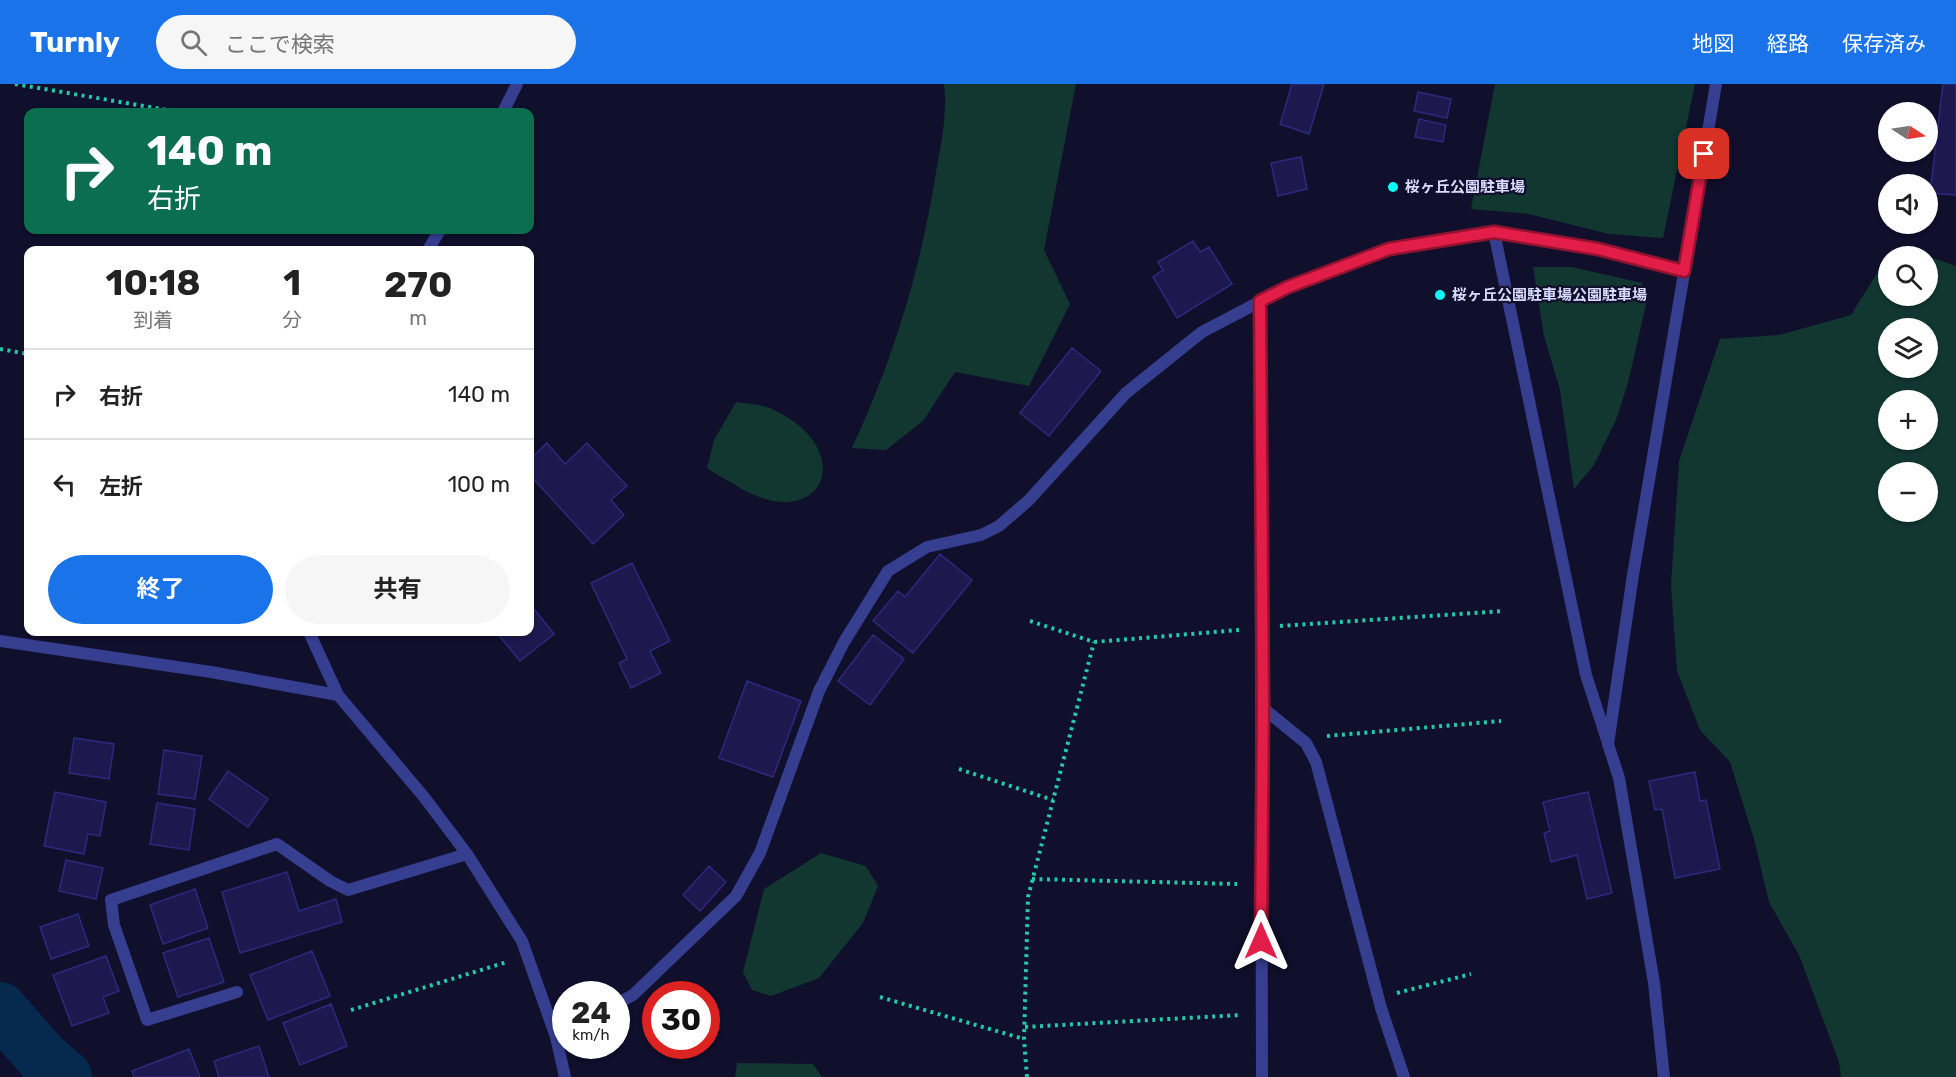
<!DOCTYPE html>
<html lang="ja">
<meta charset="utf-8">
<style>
body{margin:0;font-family:Rubik,"Noto Sans JP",sans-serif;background:#f6f6f6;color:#222;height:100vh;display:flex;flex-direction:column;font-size:22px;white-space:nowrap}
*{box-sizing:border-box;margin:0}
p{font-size:20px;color:#767676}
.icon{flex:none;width:33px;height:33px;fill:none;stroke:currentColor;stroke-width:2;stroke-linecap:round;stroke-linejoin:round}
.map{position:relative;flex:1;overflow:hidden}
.drawer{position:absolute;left:24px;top:162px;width:510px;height:390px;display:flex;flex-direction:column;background:#fff;border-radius:12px;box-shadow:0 2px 4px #0004}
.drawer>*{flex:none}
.top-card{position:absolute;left:24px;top:24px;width:510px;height:126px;border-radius:12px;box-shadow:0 2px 4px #0004;background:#0b6e4f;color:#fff;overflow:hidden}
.needle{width:39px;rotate:102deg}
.fabs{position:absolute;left:1878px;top:18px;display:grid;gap:12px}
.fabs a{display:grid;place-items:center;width:60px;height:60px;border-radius:50%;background:#fff;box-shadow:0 2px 4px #0004;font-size:30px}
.speed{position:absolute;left:552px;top:897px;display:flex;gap:12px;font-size:30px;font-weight:700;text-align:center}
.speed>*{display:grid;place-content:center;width:78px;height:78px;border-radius:50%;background:#fff;box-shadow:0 2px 4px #0004;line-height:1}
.speed small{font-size:15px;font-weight:400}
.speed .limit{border:9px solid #d22;background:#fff;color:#111}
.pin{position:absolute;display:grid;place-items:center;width:51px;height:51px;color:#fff;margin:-26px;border-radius:12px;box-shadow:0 3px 9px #0006}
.me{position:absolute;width:66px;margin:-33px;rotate:0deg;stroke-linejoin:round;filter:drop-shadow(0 0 4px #0008)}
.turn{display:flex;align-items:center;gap:21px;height:126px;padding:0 24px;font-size:27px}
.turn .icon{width:78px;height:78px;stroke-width:2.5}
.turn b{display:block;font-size:42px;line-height:51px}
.eta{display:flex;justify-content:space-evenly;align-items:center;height:102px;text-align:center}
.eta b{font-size:36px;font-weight:700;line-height:42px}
.action{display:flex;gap:12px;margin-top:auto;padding:12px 24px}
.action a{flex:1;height:69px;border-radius:36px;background:#1a73e8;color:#fff;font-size:24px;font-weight:700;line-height:69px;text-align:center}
.action a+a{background:#f6f6f6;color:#222}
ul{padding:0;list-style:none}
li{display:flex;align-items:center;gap:18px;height:90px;padding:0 24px;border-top:2px solid #e0e0e0}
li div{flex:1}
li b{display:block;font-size:22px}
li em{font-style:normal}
header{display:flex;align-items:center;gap:36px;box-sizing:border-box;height:84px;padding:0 30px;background:#1a73e8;color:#fff}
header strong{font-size:28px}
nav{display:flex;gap:33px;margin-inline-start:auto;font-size:21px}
.search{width:420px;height:54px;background:#f6f6f6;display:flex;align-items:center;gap:15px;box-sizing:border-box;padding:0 21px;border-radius:33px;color:#767676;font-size:22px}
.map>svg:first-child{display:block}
</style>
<header>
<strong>Turnly</strong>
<div class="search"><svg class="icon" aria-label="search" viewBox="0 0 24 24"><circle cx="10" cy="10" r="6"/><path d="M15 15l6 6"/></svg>ここで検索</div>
<nav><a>地図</a><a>経路</a><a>保存済み</a></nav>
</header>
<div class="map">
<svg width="1956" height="993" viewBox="0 0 1956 993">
<rect width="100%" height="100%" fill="#100f2c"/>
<path fill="#113730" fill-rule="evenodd" d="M944,0H1076L1044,166L1070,220L1029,302L955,288L923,337L886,366L852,364C894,272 918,194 935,95C940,63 948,32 944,0Z
M1495,0H1695L1663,154L1609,150L1529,130L1471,125Z
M1913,167L1956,182V993H1841L1839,978L1799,871L1769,818L1754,755L1730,678L1700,646L1677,587L1671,502L1679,377L1720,255L1779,251L1851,231L1879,186L1888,181V212H1928V172H1903ZM1928,244V284H1888V244ZM1888,316H1928V356H1888ZM1888,388H1928V428H1888Z
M1533,183H1572L1642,199L1647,216L1628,299L1616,336L1594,381L1574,405L1560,306L1544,252Z
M736,318C747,320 762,320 772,325C862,366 822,455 735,401C726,395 716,391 707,384L714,356Z
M821,769L866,782L878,802L863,839L819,894L771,912L752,906L743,888L764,805Z
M737,979L813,980L822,993H735Z"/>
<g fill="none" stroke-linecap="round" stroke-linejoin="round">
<path stroke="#062a4e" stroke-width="54" d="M0,925L43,974L65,993"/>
</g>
<path fill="#1d194f" stroke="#2e297d" stroke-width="1.5" d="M1292,0H1324L1309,50L1280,40Z
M1943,0H1956V111L1930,109Z
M1418,8L1451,15L1447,34L1414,27Z
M1419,35L1446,41L1443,58L1415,53Z
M1301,73L1307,105L1278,112L1271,79Z
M1193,157L1200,168L1209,163L1232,200L1177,234L1153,193L1163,186L1158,178Z
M1072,264L1101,287L1049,352L1020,329Z
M547,359L565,380L587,359L627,402L611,416L624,431L593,460L530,391V375Z
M940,470L972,496L913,569L873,537L898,507L905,513Z
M632,479L670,557L650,567L661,589L631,604L619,579L627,575L591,499Z
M530,520L554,550L520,577L496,548H530Z
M873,551L904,575L870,621L838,597Z
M747,597L801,617L773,693L719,674Z
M74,654L114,660L109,695L69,689Z
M164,666L202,672L195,715L158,710Z
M228,687L268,715L248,743L209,715Z
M1695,688L1700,717L1706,716L1720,785L1675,794L1662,725L1655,726L1649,697Z
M55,708L106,718L100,752L88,750L84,770L44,762Z
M1588,708L1612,809L1587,815L1577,771L1551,778L1544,749L1550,747L1543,718Z
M157,719L195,725L189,766L150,760Z
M66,776L103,784L96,815L59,807Z
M709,782L726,798L700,827L683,811Z
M287,788L299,827L336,815L342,838L240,869L222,808Z
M195,805L208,844L163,860L150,821Z
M78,830L89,862L51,875L40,843Z
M209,854L224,898L178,913L163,869Z
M312,867L330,912L268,936L250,891Z
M106,872L119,907L103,913L109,929L72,942L53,891Z
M331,920L347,962L300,981L283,939Z
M259,962L269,993H219L214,977Z
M189,965L200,993H134L132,987Z"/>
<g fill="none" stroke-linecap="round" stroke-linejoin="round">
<path stroke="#25c8a9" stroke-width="4" stroke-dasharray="3 4.5" stroke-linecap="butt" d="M15,0L179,28
M0,265L28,270
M1030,537L1094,558L1239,546
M1280,542L1504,527
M1327,652L1501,637
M959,685L1053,716
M1032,795L1237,800
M1397,909L1471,890
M880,913L1024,955
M351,926L507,878
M1025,943L1240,931
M1027,993L1024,955L1028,813L1094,558"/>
<path stroke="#353e8f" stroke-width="12" d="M503,28L517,0
M1494,148L1586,591L1607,656
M428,166L440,146
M1260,217L1262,993
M309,548L338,611L424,713L467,770L522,857L556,953L565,993
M0,557L211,588L338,611
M1263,624L1306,659L1316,678L1381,924L1404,993
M237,908L147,936L114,841L111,816L277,760L330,797L348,806L467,770
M616,920L633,911L736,812L760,769L819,607L844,558L888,487L927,463L981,451L999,442L1029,416L1126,309L1202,248L1288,203L1389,165L1494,148L1598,165L1684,187
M1664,993L1654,899L1619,694L1608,660L1633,491L1716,0"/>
</g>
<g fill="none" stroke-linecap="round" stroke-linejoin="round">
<g stroke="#92132f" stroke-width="15">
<path id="route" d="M1261,857L1263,624L1260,217L1288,203L1389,165L1494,148L1598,165L1684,187L1704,70"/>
</g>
<use href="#route" stroke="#e11d48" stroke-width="10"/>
</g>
<g fill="#06fff7" stroke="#100f2c" stroke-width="2">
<circle cx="1393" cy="103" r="6"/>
<circle cx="1440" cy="211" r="6"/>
</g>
<g text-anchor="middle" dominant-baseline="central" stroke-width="4.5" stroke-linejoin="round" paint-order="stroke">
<g font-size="15" font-weight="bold" fill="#dadaff" stroke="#100f2c" text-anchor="start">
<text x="1405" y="103">桜ヶ丘公園駐車場</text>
<text x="1452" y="211">桜ヶ丘公園駐車場公園駐車場</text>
</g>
</g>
</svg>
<div class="fabs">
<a><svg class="needle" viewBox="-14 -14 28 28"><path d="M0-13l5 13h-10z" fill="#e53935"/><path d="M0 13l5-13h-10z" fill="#767676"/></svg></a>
<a><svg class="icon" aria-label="sound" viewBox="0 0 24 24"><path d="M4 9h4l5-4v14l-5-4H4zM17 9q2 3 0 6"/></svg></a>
<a><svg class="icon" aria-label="search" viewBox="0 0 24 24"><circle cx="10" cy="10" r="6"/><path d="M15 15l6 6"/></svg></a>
<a><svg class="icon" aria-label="layers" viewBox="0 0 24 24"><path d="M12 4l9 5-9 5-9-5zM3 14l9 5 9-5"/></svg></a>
<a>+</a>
<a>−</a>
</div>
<div class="speed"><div>24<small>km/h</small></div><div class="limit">30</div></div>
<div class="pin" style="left:1704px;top:70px;background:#d93025"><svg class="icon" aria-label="arrive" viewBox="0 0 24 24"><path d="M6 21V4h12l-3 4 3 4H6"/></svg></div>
<svg class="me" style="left:1261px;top:857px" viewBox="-20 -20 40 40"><path d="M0-17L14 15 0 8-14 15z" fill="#e11d48" stroke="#fff" stroke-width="4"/></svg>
<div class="top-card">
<div class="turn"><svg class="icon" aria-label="right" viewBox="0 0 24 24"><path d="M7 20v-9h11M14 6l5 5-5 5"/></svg><div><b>140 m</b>右折</div></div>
</div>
<section class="drawer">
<div class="eta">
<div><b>10:18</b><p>到着</p></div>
<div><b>1</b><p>分</p></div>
<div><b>270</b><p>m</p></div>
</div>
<ul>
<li><svg class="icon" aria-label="right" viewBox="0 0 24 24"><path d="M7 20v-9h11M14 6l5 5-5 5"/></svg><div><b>右折</b></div><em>140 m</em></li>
<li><svg class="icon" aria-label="left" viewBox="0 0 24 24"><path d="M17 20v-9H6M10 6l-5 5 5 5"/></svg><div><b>左折</b></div><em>100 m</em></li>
</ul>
<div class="action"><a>終了</a><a>共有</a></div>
</section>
</div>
